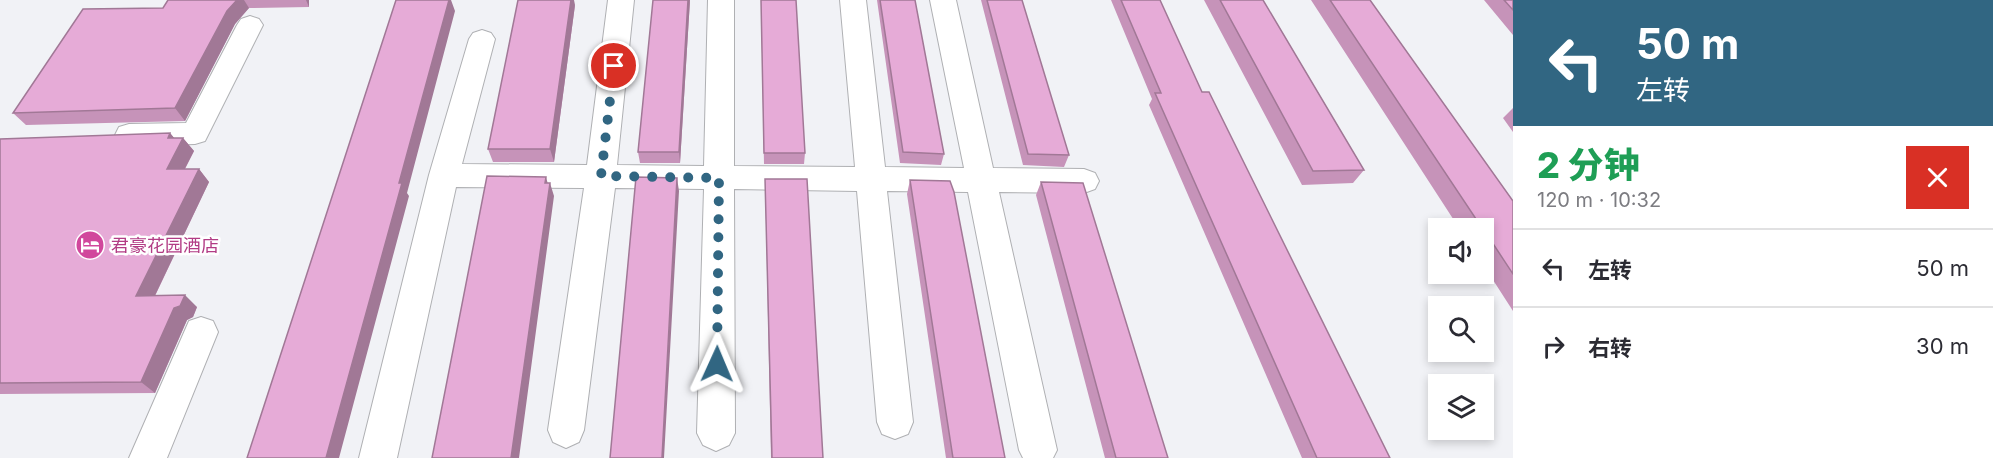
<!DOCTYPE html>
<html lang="zh">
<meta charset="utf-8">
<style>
body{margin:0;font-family:Inter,"Noto Sans SC",sans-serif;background:#f2f2f3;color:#2b2b33;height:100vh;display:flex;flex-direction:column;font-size:22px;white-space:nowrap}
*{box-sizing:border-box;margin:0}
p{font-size:20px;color:#7c7c81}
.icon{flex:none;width:33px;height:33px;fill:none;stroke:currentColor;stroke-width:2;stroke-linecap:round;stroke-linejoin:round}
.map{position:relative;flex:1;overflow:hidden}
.panel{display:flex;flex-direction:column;background:#fff;width:480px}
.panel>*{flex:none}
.top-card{background:#316682;color:#fff;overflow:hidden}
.fabs{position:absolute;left:1428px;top:218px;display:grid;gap:12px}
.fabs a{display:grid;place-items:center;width:66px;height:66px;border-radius:0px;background:#fff;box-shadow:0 3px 9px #0003;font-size:30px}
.pin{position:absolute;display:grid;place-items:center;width:51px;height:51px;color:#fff;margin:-26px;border:3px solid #fff;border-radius:50%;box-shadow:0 2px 6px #0007}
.me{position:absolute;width:66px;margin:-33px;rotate:1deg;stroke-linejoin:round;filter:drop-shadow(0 0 4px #0008)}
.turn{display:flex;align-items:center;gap:21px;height:126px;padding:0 24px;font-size:27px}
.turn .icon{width:78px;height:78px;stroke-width:2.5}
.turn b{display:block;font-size:42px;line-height:51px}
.round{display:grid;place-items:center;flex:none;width:63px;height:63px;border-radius:0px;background:#f2f2f3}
.overview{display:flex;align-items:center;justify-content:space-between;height:102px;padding:0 24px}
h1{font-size:36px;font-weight:800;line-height:45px;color:#1e9e55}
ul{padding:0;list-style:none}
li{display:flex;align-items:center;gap:18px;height:78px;padding:0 24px;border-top:2px solid #e1e1e2}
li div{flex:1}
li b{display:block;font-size:22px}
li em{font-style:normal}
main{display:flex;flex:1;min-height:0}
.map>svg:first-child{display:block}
</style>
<main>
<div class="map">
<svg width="1513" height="458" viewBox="0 0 1513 458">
<rect width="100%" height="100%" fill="#f1f2f6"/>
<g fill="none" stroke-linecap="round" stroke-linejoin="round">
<g stroke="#afb0b3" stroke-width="2">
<path id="minor" d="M608,0H634L617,165L704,166L708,0H734V166L855,167L840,0H866L885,167L964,168L930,0H956L993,168L1084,169L1095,173L1099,181L1095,189L1084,193L999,192L1057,450L1053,458H1023L1019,450L968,192L887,191L913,422L908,434L895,439L882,434L877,422L857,191L734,189L735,433L729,445L716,451L703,445L697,433L704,189L615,188L584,430L579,442L566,448L553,442L548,430L584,188L456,187L397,458H359L429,175L469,39L473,33L482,30L491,33L495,39L462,164L587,165Z
M250,16L259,19L263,25L205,141L195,144L129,146L119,143L115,135L119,127L129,124L186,123L237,25L241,19Z
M201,317L213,321L218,332L167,458H129L189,321Z"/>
</g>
<use href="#minor" fill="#fff" fill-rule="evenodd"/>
</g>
<path fill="#c693b9" d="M168,0H309V7L249,8L235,24L185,121L26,125L13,113L163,8Z
M690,0L680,163H640L638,152Z
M761,0L805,153L804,164H764Z
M877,0H915L944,154L941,165L900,163Z
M981,0H1022L1069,155L1064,167L1023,165Z
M1111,0H1160L1202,92L1390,458H1302L1149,105L1152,99Z
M1204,0H1263L1364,170L1353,183L1302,185Z
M1311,0H1370L1513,201V311L1484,266V228H1459Z
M1484,0H1513V35Z
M575,5L554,162H493L488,149Z
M1513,108V132L1503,118Z
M170,133L174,138H183L194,151L185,169H199L209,182L155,296L197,307L193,317L187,320L155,393L0,394V139Z
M765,179L823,458H771Z
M910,180L1005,458H946L907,194Z
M1041,182L1168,458H1105L1036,195Z"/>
<path fill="#a17896" d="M237,0H244L249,8L235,24L185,121L175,108L227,11Z
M306,0H309V7Z
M449,0H451L455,11L407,193L409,196L339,458H326L399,183Z
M571,0H574L575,5L554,162L550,149Z
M688,0H690L680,163L679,152Z
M170,133L180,145L183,138L194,151L178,182L167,169L168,138Z
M199,169L209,182L149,308L136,296Z
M546,177L549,188L550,183L554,196L519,458H511Z
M677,178L679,191L664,458H662Z
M185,295L197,307L193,317L187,320L155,393L141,382L174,308Z"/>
<path fill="#e6abd7" stroke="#a17896" stroke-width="1.5" d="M168,0H237L227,11L175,108L13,113L83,9L163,8Z
M396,0H449L399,183H402L326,458H247Z
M518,0H571L550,149H488Z
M653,0H688L679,152H638Z
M761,0H796L805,153H764Z
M880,0H915L944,154L903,152Z
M987,0H1022L1069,155L1028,154Z
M1121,0H1160L1202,92H1209L1390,458H1317L1155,93H1161Z
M1220,0H1263L1364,170L1313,171Z
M1330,0H1370L1513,201V274L1484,230V228H1482Z
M1504,0H1513V10Z
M170,133L168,138H183L167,169H199L136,296L185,295L180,306L174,308L141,382L0,383V139Z
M487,176L546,177L545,183H550L511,458H432Z
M636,177L677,178L662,458H610Z
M765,179H807L823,458H772Z
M910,180L950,181L954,192L1005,458H953Z
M1041,182L1083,183L1168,458H1116Z"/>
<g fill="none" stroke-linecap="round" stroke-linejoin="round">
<path stroke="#316682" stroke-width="10" stroke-dasharray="0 18" d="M614,66L601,176L719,178L717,364"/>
</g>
<defs>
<g id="hotel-disc" transform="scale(1.5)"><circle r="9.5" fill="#d1479c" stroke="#fff"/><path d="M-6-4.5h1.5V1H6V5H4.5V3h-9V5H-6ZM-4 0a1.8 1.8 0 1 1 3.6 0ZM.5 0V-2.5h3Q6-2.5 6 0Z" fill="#fff"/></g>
</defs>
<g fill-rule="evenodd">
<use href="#hotel-disc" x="90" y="245"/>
</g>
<g text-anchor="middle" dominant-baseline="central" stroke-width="5" stroke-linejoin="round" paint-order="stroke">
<g font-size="18" fill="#b23c85" stroke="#fff" text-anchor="start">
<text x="111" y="245">君豪花园酒店</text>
</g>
</g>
</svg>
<div class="fabs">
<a><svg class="icon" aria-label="sound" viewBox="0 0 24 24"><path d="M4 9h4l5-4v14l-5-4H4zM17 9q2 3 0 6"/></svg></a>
<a><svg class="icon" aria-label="search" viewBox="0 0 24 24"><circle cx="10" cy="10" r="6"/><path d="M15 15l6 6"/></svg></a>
<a><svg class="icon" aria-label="layers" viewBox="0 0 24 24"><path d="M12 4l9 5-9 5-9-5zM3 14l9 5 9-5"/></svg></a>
</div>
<div class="pin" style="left:614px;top:66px;background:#d93025"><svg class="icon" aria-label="arrive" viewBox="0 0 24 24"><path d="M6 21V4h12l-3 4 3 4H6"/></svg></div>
<svg class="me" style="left:717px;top:364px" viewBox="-20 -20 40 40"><path d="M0-17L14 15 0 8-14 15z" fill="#316682" stroke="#fff" stroke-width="4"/></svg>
</div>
<section class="panel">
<div class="top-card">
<div class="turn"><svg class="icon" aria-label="left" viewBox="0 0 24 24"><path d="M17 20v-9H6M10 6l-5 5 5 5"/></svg><div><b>50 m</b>左转</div></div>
</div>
<div class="overview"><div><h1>2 分钟</h1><p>120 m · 10:32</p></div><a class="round" style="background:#d93025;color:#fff"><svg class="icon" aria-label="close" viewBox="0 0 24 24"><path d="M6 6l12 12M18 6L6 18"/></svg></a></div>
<ul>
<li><svg class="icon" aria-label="left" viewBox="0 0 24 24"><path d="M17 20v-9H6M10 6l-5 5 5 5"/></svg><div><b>左转</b></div><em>50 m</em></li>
<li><svg class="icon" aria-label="right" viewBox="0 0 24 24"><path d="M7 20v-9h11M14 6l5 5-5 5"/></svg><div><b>右转</b></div><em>30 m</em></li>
</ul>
</section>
</main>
